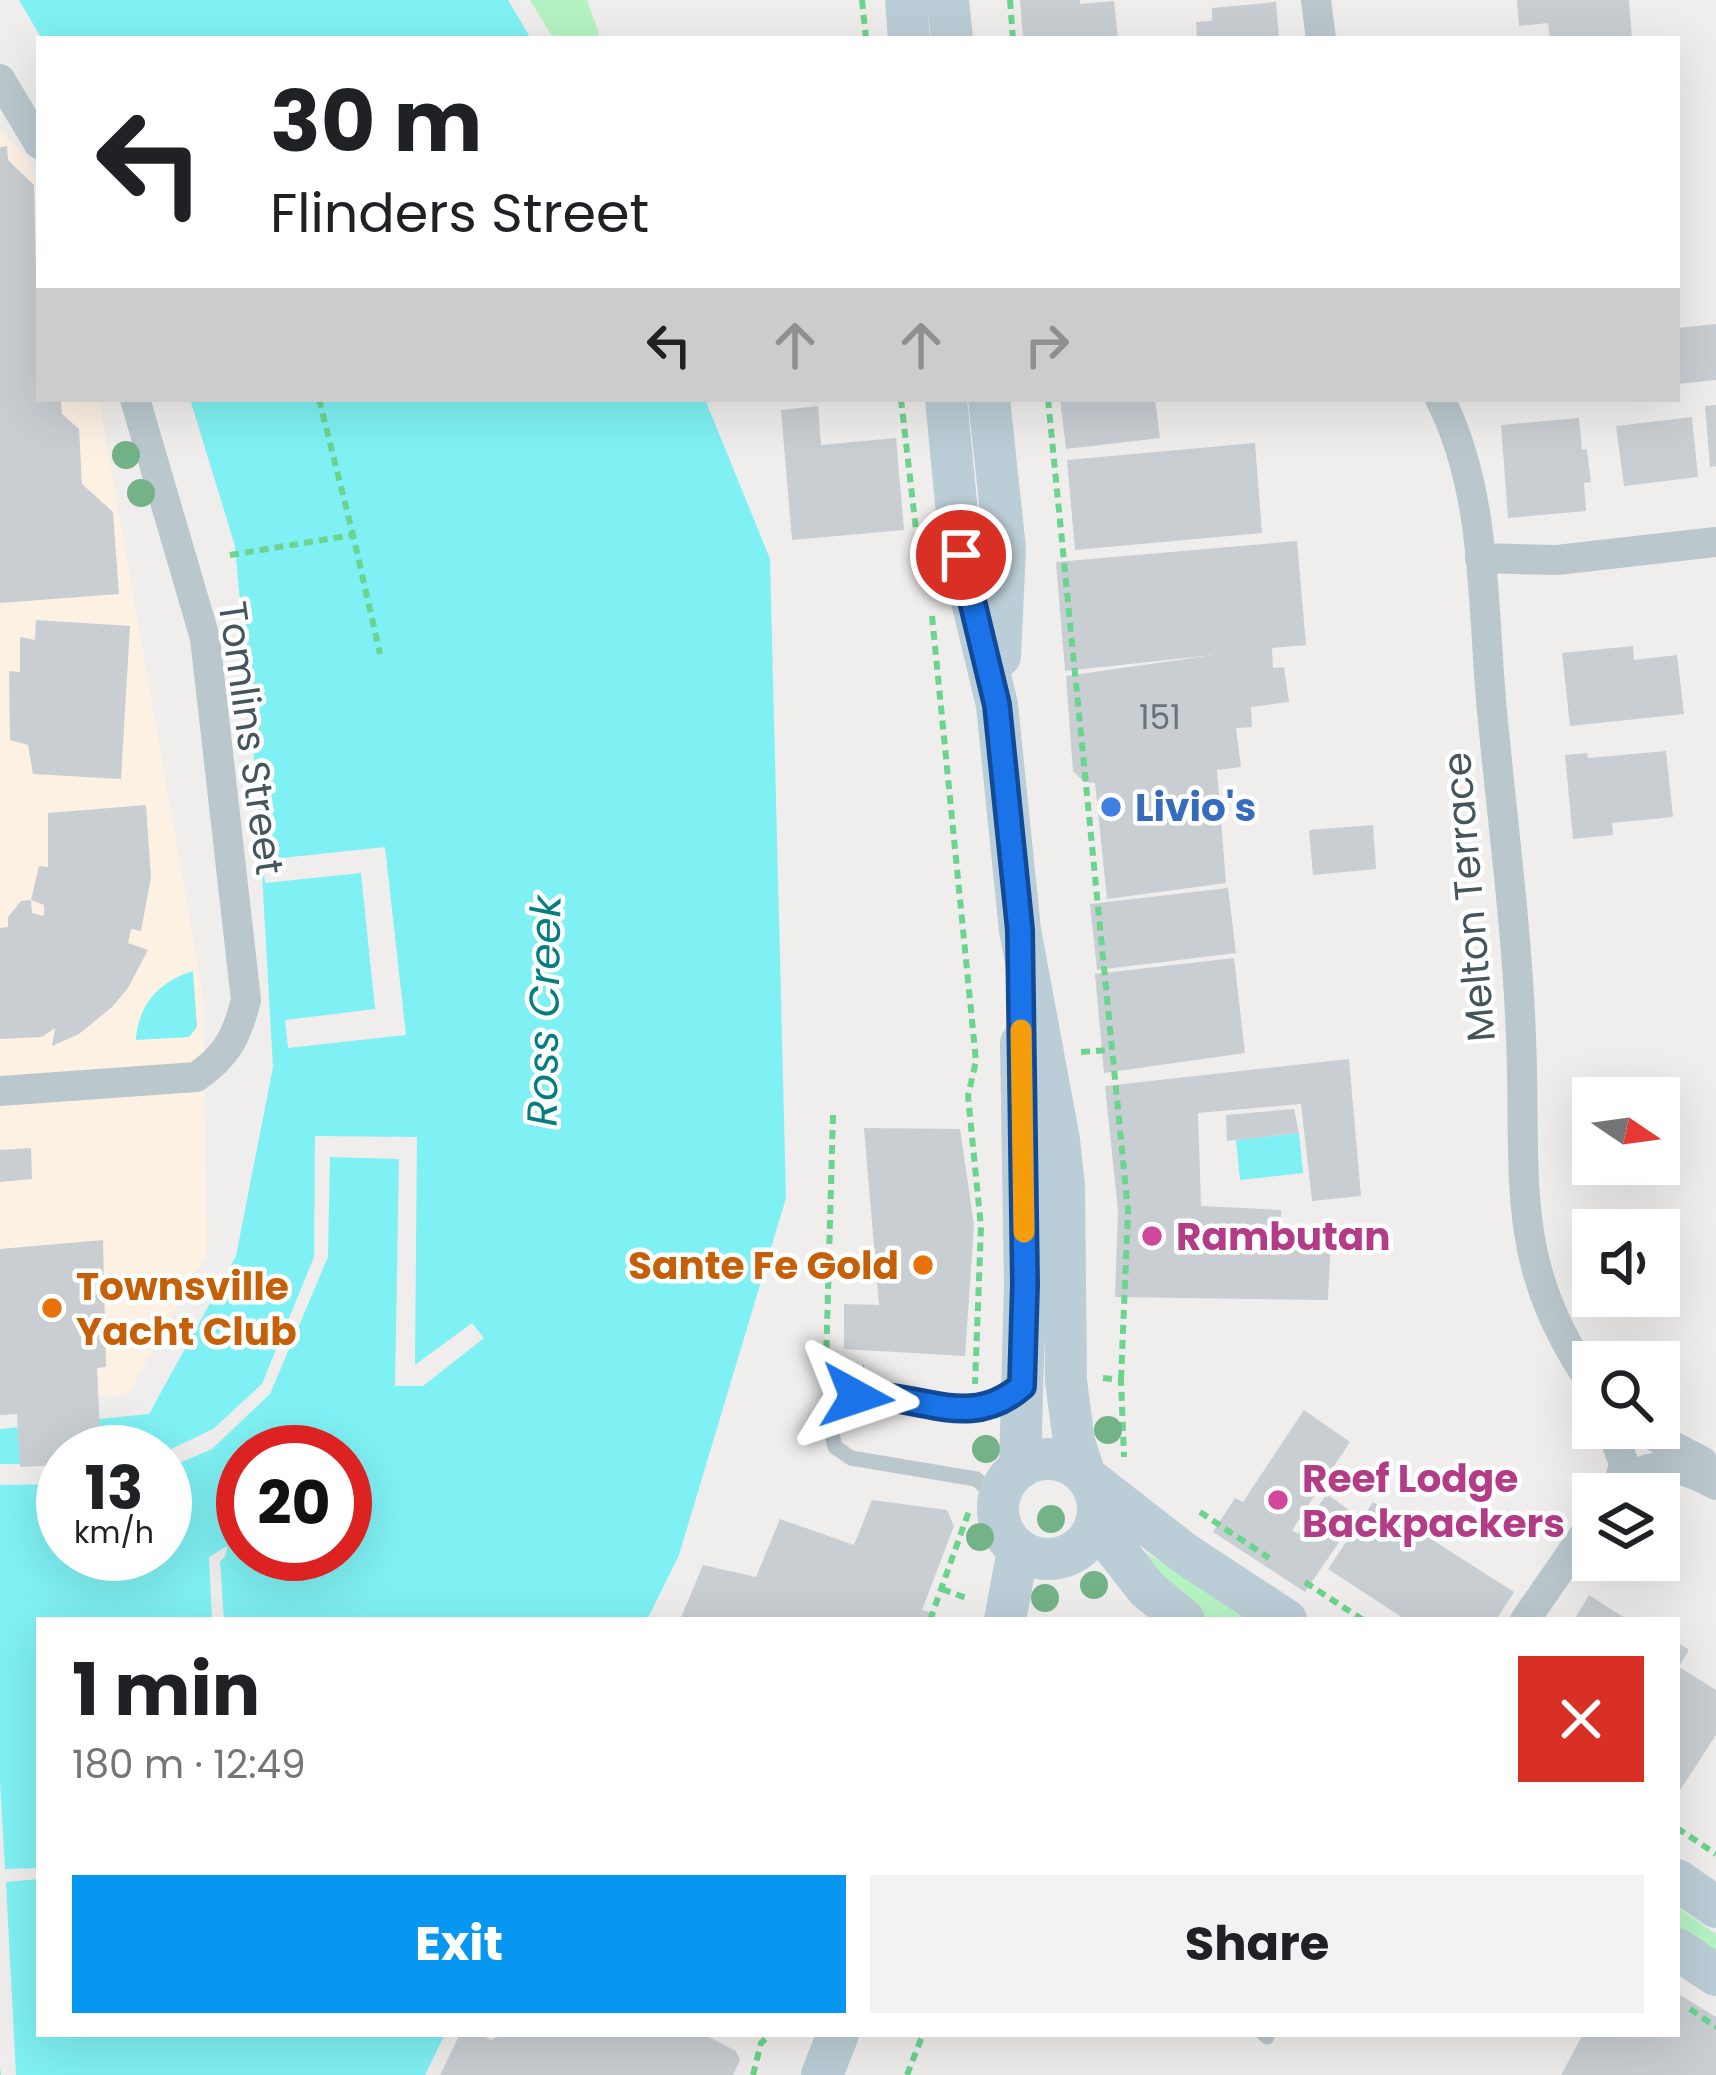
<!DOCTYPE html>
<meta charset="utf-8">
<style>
body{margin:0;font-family:Poppins,sans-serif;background:#f2f2f2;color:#202124;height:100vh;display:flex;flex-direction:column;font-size:45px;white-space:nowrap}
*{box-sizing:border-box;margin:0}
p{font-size:39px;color:#757577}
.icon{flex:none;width:66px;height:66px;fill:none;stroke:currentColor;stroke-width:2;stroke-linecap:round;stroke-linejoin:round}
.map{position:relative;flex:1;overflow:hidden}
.sheet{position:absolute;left:36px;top:1617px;width:1644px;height:420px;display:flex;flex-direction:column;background:#fff;border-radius:0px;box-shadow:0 12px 48px #0002}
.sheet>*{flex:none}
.hud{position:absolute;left:36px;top:36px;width:1644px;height:366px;border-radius:0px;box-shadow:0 12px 48px #0002;background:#fff;color:#202124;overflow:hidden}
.needle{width:78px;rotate:103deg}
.tools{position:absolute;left:1572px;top:1077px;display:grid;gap:24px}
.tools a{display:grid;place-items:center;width:108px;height:108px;border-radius:0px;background:#fff;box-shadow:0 12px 48px #0002;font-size:60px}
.speed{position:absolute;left:36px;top:1425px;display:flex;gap:24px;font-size:60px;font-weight:700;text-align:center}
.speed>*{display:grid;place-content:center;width:156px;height:156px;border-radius:50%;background:#fff;box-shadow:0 12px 48px #0002;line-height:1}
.speed small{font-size:30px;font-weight:400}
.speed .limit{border:18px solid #d22;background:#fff;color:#111}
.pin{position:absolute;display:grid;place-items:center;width:102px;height:102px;color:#fff;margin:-51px;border:6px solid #fff;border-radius:50%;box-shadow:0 3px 12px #0007}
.me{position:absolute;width:132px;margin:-66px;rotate:95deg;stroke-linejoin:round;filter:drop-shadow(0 0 9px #0008)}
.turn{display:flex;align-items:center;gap:42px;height:252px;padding:0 36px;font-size:54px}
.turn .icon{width:156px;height:156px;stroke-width:2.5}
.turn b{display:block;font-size:84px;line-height:102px}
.lanes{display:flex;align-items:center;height:114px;padding:0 36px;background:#0003;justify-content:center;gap:60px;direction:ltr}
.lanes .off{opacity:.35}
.round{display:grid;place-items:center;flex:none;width:126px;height:126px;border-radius:0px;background:#f2f2f2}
.summary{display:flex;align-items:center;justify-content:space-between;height:204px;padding:0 36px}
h1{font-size:72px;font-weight:700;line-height:90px}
.cta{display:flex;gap:24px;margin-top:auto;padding:24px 36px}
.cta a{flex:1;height:138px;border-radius:0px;background:#0796f0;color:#fff;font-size:48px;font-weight:700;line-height:138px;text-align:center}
.cta a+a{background:#f2f2f2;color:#202124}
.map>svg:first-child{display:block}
</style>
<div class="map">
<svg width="1716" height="2075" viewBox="0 0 1716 2075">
<rect width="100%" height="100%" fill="#f0eded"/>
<path fill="#fdf1e4" d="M0,129L28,159L39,191V399H99L203,995L207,1253L128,1394L0,1407Z"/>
<path fill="#b6f3c3" d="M530,0H587L599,34L597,39H554Z
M1145,1552L1252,1620H1209L1142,1562Z
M1677,1907L1716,1934V1958L1677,1932Z"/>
<path fill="#7ff1f4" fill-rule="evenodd" d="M19,0H508L531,39H42Z
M190,399H705L770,559L786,1198L679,1555L647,1620H39V2034H445L425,2075H0V1429L149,1414L236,1256L273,1067L258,803L235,546ZM63,1452H165V1554H63ZM243,1452H345V1554H243Z
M193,971L197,1027L189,1037L136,1040C138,1004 160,981 193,971Z
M1299,1133L1303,1173L1240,1180L1236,1140Z"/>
<path fill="#f0eded" d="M385,847L406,1035L288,1048L285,1020L375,1009L361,873L265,883L263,860Z
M315,1136L417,1137L415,1365L472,1323L484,1338L423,1386H395L399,1159L330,1157L328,1257L270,1394L212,1449L165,1469V1452L213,1429L262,1384L314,1257Z
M0,1464H63V1484L0,1485Z
M227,1546L226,1555L220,1562L224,1620H212L209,1557Z
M0,1782L5,1869L39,1868V1879L6,1882L16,2075H1L0,2067Z"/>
<path fill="#c9ced3" d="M1020,0H1080V4L1114,1L1118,39H1023Z
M1517,0H1629L1632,39H1550L1548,23L1519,26Z
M1276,2L1279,39H1197L1196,22L1212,21V8Z
M7,146L8,160L34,185L39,399H61L62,414L79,429L82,484L113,512L119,594L0,603V147Z
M1716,324V380L1677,384V328Z
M1060,399H1155L1160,438L1066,449Z
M1716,405V466L1710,467L1705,406Z
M818,406L821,445L896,438L904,530L792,540L781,410Z
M1692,417L1698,477L1624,486L1616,426Z
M1579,418L1582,450L1587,449L1591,482L1584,483L1586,511L1508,518L1501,425Z
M1255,443L1262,533L1075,550L1067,460Z
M1297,541L1306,645L1272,648L1273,668L1284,667L1289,702L1251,707L1252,727L1236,728L1241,767L1217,770L1226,883L1107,899L1095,783L1084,782L1073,771L1066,676L1213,655L1065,671L1056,562Z
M36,620L130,626L121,779L33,774L28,745L10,740L9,671L20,672V637L35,640Z
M1633,646L1634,660L1677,655L1684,714L1570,726L1562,653Z
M1666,751L1673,817L1612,823L1613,835L1573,839L1565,755L1587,753L1588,758Z
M146,805L151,877L141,931L131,929L128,943L148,950L128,988L112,1007L79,1034L52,1046L55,1028L42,1037L0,1039V928L8,927V917L21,901L31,900L32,913L44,916V905L31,900L39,866L48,867V813Z
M1373,825L1376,869L1313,875L1309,830Z
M1228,888L1236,953L1097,970L1090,904Z
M1234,958L1245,1053L1104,1073L1095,974Z
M1349,1059L1361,1196L1312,1201L1301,1104L1198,1113L1201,1206L1281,1210V1248L1331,1237L1328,1300L1115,1297L1118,1211L1105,1086Z
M1294,1109L1299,1133L1227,1141L1226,1115Z
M864,1128L960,1129L974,1225L965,1356L844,1349V1304L879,1305Z
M31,1148L32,1179L0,1182V1150Z
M103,1240L106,1367L97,1368L101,1452H63V1465L20,1467L17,1414L0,1415V1249Z
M1304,1410L1350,1442L1292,1530L1298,1534L1327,1494L1357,1516L1305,1592L1213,1532L1235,1498L1243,1502Z
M872,1500L947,1510L954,1526L922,1610L936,1614L934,1620H680L703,1565L756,1577L780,1519L854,1545Z
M1373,1502L1514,1592L1496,1620H1406L1328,1569Z
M1589,1595L1628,1620H1574Z
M1677,1642L1689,1650L1679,1667L1716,1690V1735L1681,1789L1677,1786Z
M1677,1993L1716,2017V2075H1561L1583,2034H1677Z
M460,2034H480L491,2040L502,2034H703L736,2051L740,2060L733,2075H440Z"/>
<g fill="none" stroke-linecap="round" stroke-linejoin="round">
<path stroke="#6bd48e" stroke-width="6" stroke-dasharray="9 6" stroke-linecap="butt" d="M862,0L866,39
M1010,0L1013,39
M319,399L353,535
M901,399L919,556
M1048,399L1128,1211L1121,1380
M230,555L353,535L380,654
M932,616L976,1061L968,1096L981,1227L975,1384
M1081,1052L1110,1050
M833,1115L826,1363L864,1368
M1103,1378L1121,1380L1124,1457
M1200,1512L1269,1558
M1305,1582L1363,1620
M942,1589L969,1599
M930,1620L969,1511
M1677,1828L1716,1854
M1690,2009L1716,2027
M753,2075L761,2043L771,2034
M907,2075L923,2034"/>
<path stroke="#bac8ce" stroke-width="15" d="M998,1514L990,1491L976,1479L851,1458L835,1447L830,1426L838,1406C890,1370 961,1437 1013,1393
M1264,2034L1267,2037"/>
<path stroke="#bac8ce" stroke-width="30" d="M1316,0L1321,39
M0,79L39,144
M1440,399C1488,493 1482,608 1492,711C1502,819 1517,928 1521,1037C1527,1175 1507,1264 1593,1385
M1480,558L1557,560L1716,542
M0,1091L196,1077C227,1056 237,1036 246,1000L205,638L135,399
M1611,1428L1624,1464L1618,1487
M1638,1428L1702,1461
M1612,1494C1644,1456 1677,1464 1716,1485
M1525,1620L1593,1522"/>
<path stroke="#bbcdd6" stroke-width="42" d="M906,0L909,39
M948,0L952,39
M946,399L961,555L997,705L1020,930L1059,1140L1064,1186L1066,1381L1074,1442L1085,1475
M989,399L1005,549L1000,656
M998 1509a50 50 0 1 1 100 0a50 50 0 1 1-100 0Z
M1020,1468L1025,1284L1021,1043
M1089,1479L1184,1553L1286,1620
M1096,1524L1147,1589L1184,1620
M1005,1620L1018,1550
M1677,1880L1716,1907
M1677,1949L1716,1975
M822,2075L838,2034"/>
</g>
<g fill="#74b387">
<circle cx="126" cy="455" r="14"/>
<circle cx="141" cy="493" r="14"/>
<circle cx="1108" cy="1430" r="14"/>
<circle cx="986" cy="1449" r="14"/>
<circle cx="1051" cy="1519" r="14"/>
<circle cx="980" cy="1537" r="14"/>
<circle cx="1094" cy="1585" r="14"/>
<circle cx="1045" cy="1598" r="14"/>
</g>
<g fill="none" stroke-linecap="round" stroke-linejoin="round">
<g stroke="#114b97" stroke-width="30">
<path id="route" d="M857,1397C919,1391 968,1433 1022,1386L1025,1284L1020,930L997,705L961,555"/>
</g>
<use href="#route" stroke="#1a73e8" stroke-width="21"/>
<path stroke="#f59e0b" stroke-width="21" d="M1021,1030L1024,1232"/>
</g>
<circle fill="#3f7fe0" stroke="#fff" stroke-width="4.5" cx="1111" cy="807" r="12"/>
<g fill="#d1479c" stroke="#fff" stroke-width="4.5">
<circle cx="1152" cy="1236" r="12"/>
<circle cx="1278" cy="1500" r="12"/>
</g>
<g fill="#e8710a" stroke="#fff" stroke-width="4.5">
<circle cx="923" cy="1265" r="12"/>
<circle cx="52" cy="1308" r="12"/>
</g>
<g text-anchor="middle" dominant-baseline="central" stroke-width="9" stroke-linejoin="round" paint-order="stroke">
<g font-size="33" fill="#65737a">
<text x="1160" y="717">151</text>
</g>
<g font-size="39" fill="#44555c" stroke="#fff">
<text transform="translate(251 738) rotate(82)">Tomlins Street</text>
<text transform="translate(1469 897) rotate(-95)">Melton Terrace</text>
</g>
<g font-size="39" font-weight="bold" fill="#366cbe" stroke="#fff" text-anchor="start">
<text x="1135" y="807">Livio's</text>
</g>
<g font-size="39" font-weight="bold" fill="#b23c85" stroke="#fff" text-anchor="start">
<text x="1176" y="1236">Rambutan</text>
<text x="1302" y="1478">Reef Lodge<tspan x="1302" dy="45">Backpackers</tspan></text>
</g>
<g font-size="39" font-weight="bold" fill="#c56008" stroke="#fff" text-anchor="end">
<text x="899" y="1265">Sante Fe Gold</text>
<text x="76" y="1286" text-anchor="start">Townsville<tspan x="76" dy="45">Yacht Club</tspan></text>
</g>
<g font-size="42" font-style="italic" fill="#057e82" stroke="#fff">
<text transform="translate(544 1011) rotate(-89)">Ross Creek</text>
</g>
</g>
</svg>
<div class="tools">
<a><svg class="needle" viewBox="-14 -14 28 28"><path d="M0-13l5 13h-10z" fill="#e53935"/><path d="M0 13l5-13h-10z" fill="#757577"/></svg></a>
<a><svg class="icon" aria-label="sound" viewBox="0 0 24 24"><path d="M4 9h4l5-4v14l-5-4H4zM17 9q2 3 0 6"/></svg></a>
<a><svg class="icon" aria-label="search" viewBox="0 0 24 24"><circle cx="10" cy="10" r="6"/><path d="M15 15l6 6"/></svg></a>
<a><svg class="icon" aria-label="layers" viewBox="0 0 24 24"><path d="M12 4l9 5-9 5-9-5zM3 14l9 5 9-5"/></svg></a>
</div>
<div class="speed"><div>13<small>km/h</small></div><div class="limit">20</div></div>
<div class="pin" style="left:961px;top:555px;background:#d93025"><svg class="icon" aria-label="arrive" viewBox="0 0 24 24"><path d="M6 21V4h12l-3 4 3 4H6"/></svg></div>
<svg class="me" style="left:857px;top:1397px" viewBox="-20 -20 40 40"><path d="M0-17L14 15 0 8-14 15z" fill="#1a73e8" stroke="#fff" stroke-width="4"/></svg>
<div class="hud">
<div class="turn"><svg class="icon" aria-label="left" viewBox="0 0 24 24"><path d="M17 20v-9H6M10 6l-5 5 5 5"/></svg><div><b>30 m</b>Flinders Street</div></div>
<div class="lanes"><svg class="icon" aria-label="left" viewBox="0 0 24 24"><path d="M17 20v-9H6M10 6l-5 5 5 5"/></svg><svg class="icon off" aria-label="ahead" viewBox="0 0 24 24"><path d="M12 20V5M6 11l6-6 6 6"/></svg><svg class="icon off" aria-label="ahead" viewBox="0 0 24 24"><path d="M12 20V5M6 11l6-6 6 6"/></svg><svg class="icon off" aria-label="right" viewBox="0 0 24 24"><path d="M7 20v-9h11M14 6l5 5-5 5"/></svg></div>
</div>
<section class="sheet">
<div class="summary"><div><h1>1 min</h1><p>180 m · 12:49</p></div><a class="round" style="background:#d93025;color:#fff"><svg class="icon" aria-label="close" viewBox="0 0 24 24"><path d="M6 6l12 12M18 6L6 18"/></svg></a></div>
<div class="cta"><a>Exit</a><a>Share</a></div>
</section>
</div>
